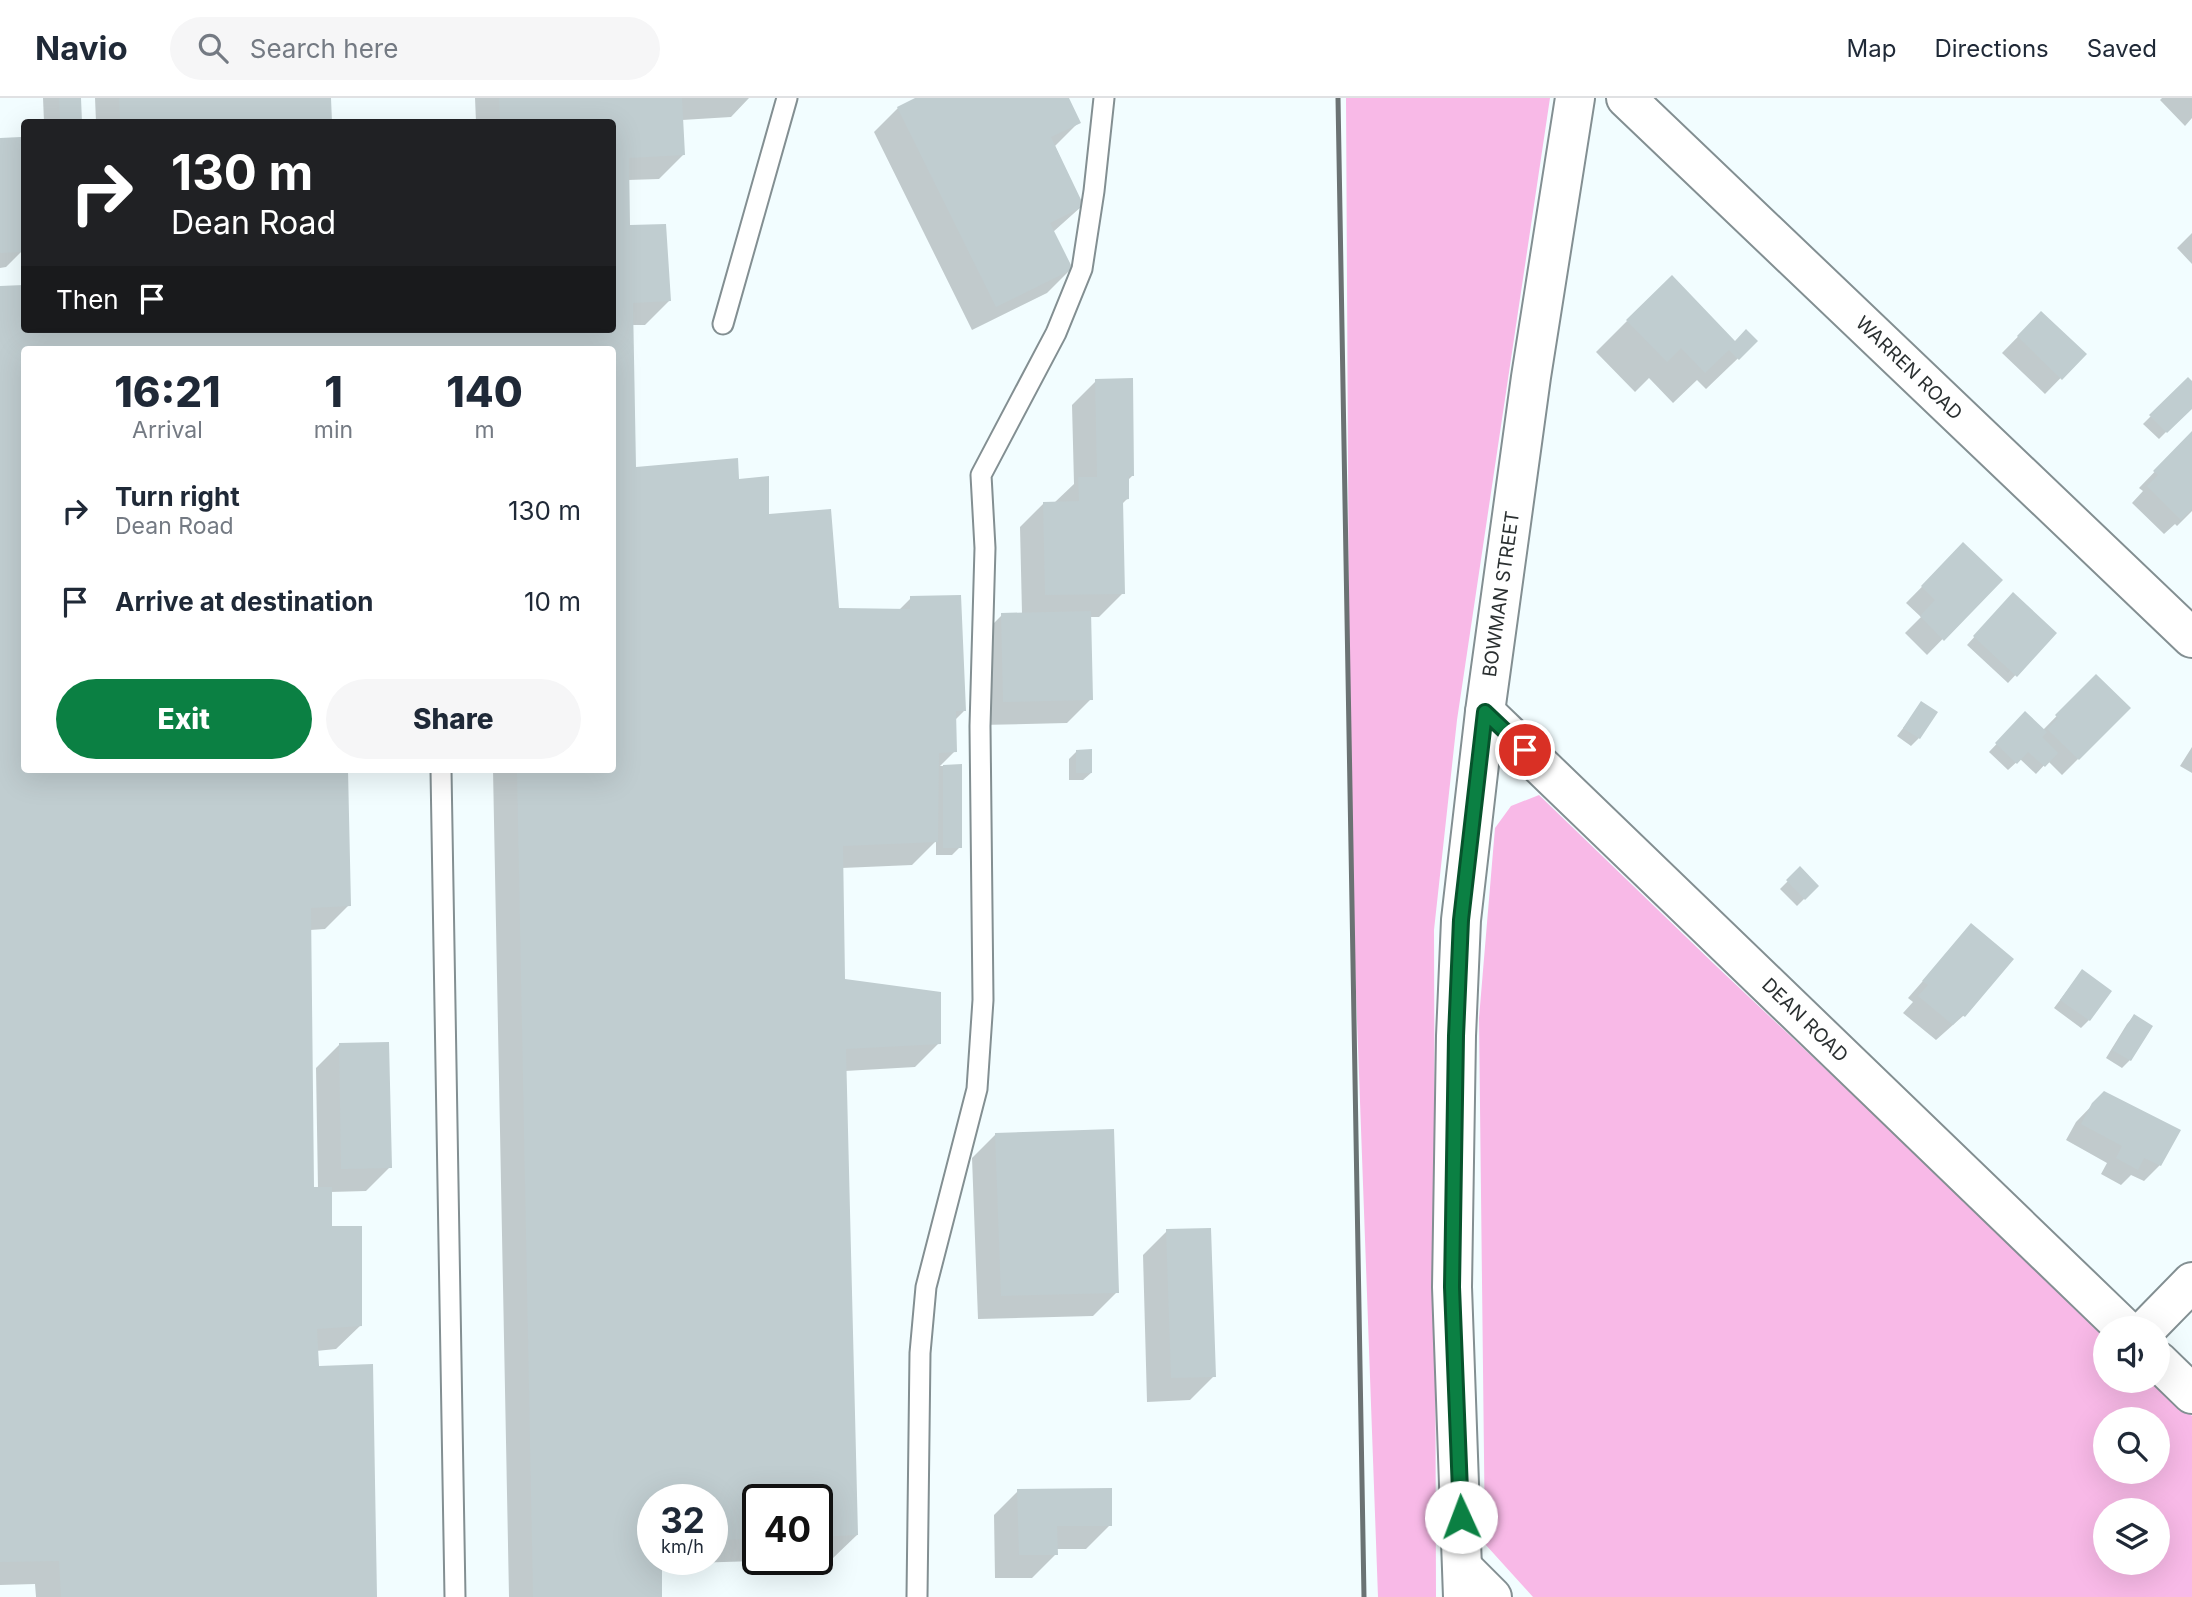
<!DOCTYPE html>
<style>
body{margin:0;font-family:Inter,sans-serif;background:#f6f6f7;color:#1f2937;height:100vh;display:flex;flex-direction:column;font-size:26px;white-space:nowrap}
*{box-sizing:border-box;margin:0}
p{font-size:23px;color:#747a83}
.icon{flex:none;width:38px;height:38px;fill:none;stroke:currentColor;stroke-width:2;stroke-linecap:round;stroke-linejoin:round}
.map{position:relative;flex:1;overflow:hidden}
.details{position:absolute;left:21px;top:248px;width:595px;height:427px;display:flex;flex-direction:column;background:#fff;border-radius:7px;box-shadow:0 7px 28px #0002}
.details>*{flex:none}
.hud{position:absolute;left:21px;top:21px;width:595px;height:214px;border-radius:7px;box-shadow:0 7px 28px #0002;background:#202124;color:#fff;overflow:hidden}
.tools{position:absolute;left:2093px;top:1218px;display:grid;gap:14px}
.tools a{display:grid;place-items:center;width:77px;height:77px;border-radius:50%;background:#fff;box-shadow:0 7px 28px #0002;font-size:35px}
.speed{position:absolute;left:637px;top:1386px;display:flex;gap:14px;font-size:35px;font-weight:700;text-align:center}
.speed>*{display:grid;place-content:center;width:91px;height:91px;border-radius:50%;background:#fff;box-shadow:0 7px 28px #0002;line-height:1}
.speed small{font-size:18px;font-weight:400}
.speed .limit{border:4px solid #111;border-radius:10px;background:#fff;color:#111}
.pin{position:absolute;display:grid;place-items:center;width:60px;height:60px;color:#fff;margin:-30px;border:4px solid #fff;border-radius:50%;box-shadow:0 2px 7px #0007}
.me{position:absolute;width:77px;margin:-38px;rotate:358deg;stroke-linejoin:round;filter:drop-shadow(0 0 5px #0008)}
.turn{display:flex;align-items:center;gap:24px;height:147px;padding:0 35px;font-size:32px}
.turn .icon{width:91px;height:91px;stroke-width:2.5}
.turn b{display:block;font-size:49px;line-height:60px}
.then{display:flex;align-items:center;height:66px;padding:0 35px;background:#0003;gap:14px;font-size:26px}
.eta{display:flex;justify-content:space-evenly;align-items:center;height:119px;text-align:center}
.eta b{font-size:42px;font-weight:800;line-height:49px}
.action{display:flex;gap:14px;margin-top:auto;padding:14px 35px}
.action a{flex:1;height:80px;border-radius:42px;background:#0b8043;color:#fff;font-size:28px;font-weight:800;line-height:80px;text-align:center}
.action a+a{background:#f6f6f7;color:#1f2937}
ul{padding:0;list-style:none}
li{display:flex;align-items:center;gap:21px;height:91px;padding:0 35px}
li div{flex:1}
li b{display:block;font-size:26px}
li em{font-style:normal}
header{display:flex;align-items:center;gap:42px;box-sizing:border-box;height:98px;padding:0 35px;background:#fff;border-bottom:2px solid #e0e1e3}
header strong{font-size:33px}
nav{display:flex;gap:38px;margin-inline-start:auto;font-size:24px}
.search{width:490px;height:63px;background:#f6f6f7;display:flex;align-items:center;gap:18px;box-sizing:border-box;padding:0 24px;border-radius:38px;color:#747a83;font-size:26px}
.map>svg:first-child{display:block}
</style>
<header>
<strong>Navio</strong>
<div class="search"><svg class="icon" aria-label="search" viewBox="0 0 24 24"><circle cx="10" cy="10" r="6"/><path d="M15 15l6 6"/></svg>Search here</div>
<nav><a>Map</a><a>Directions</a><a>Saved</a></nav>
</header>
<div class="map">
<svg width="2192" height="1499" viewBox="0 0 2192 1499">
<rect width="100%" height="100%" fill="#f2fdff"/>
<path fill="#f8b9e7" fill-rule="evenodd" d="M1346,0H1550L1457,622L1434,832L1436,1499H1378L1350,728Z
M1539,697L1713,865L2105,1235V1283H2156L2192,1318V1499H1533L1485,1446L1479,920L1495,730L1511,708ZM2105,1321H2158V1374H2105ZM2105,1412H2158V1465H2105Z"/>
<path fill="#0003" fill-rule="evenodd" d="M43,0H79L80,24H44Z
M95,0H330V24H96Z
M475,0H749L731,19L682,22L683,57L659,81L628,82V129L669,203L645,227H631L634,371L738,383L767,417L837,512L898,513L911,500L964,613L955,622V653L940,668H960V749L952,757H936V743L912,767L842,770L843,883L939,945L915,969L845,973L857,1437L832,1461H817V1402H758V1461H815L660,1466V1499H509L493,672H612V252H24V672H346L349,807L325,831L310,832L313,1091H318L316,970L340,946L390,1069L366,1093L330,1094L331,1130L361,1227L336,1251L316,1253L318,1270L375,1499H36L35,1486L0,1487V189H24V231H612V24H476ZM653,1402H712V1461H653Z
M919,0H1067L1079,24L1055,48L1082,108L1053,134L1071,171L1047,195L972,232L874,34L898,10Z
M2162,0H2192V20L2185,28L2160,2Z
M0,42L22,153L6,169L0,170Z
M2192,135V166L2177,150Z
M2041,215L2084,256L2045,296L2002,255Z
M1627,223L1735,245L1756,243L1706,291L1697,282L1673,305L1649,280L1635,294L1596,254Z
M2188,281L2192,285V308L2159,341L2143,326Z
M1096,283L1133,377L1127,383V401L1121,407L1123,495L1099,519H1089L1091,601L1067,625L980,627L978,541L1002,517L1022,516L1020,429L1044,405H1054L1074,386L1072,307Z
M2192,335V413L2177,428L2175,426L2164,436L2132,405L2143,393L2139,390Z
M1963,447L2000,482L1927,557L1905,535L1921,519L1906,505Z
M2006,504L2055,535L2008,585L1967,547Z
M2096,578L2129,610L2062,677L2048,663L2036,676L2020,661L2008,672L1989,654L2025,616L2043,632Z
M1922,606L1919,640L1911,648L1897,638Z
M2192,649V675L2180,668Z
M1077,653L1091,675L1083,682H1069V661Z
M1800,771L1817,788L1797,808L1780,791Z
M1971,828L2011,861L1963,918L1936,942L1903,915L1913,904L1908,900Z
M2082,873L2089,922L2081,930L2054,910Z
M2134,918L2130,962L2122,970L2106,960L2127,926Z
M2104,995L2160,1067L2144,1083L2131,1077L2121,1087L2101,1076L2107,1065L2066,1042L2076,1024Z
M996,1036L1117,1194L1093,1218L978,1221L972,1060Z
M1167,1133L1214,1278L1190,1302L1147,1304L1143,1157Z
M1018,1393L1110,1427L1086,1451H1056V1456L1032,1480H995L994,1417Z"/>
<path fill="#c0cdd0" d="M59,0H81L82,24H60Z
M119,0H331L332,24H120Z
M499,0H682L685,57L629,60L630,127L666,126L671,203L633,205L636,369L738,360L739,381L769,378V416L831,411L839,510L910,511V498L961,497L966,613H956L957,654L939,655L938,744L843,748L845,881L941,894V946L846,951L858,1437L817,1439V1402H758V1441L712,1442V1402H653V1461H662V1499H533L517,672H612V252H24V672H348L351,808L311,810L314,1089H332V1128H362V1228L317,1231L319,1268L373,1266L377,1499H61L59,1463L0,1464V188L24,187V231H612V24H500Z
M915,0H1069L1081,25L1051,39L1084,108L1050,125L1073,171L996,209L897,9Z
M21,39L23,154L0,155V40Z
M1672,177L1735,243L1746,231L1758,243L1739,262L1729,252L1705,275L1681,250L1667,264L1626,222Z
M2041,213L2087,256L2062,282L2017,238Z
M2188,279L2192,283V311L2167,335L2149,317Z
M1133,280L1134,378H1129V401L1123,402L1125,496L1045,497L1043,404L1079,403L1078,379H1097L1095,281Z
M2192,333V411L2181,422L2147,388L2158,377L2153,373Z
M1963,444L2003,482L1944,543L1920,518L1935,502L1921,488Z
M2013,494L2057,535L2017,579L1973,538Z
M1091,513L1093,602L1003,604L1001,515Z
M2096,576L2131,610L2079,662L2047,631L2058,620L2055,617Z
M1921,603L1938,614L1920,641L1903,630Z
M2025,613L2047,634L2042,639L2058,655L2045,669L2028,654L2017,666L1995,645Z
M1092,651V675H1076V652Z
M962,666V750H943V667Z
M1800,768L1819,788L1805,802L1786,782Z
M1971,825L2014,861L1965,919L1962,917L1953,927L1918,898L1928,887L1922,883Z
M2082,871L2112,893L2090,923L2060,902Z
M2134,916L2153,928L2131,963L2112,952Z
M389,944L392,1070L341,1071L339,945Z
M2104,993L2181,1032L2161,1068L2144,1060L2138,1072L2116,1060L2122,1048L2081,1026L2092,1005Z
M1114,1031L1119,1195L1001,1198L995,1035Z
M1211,1130L1216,1279L1171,1280L1166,1131Z
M1112,1390V1428H1057L1058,1457H1019L1017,1391Z"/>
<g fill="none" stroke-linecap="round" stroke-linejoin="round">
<g stroke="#838f92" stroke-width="23">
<path id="lane" d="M723,226L787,0
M441,672L455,1499
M917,1499L920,1255L926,1189L977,991L983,902L980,628L985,450L981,377L1056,235L1082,171L1094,93L1104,0"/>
</g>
<g stroke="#838f92" stroke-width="42">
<path id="street" d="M1626,0L2192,540
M1485,614L2124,1230
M2147,1230L2192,1184
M2158,1263L2192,1296
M1463,1470L1492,1499"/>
</g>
<g stroke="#838f92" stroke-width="42">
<path id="secondary" d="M1463,1499L1452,1189L1456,938L1461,822L1485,614L1531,279L1575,0"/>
</g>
<use href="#lane" stroke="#fff" stroke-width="19"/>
<use href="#street" stroke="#fff" stroke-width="38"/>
<use href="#secondary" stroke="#fff" stroke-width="38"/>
<path stroke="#6b7273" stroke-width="5" d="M1338,0L1364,1499"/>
</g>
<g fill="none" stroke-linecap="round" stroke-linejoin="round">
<g stroke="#07532c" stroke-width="18">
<path id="route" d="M1461,1419L1452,1189L1456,938L1461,822L1485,614L1525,652"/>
</g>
<use href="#route" stroke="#0b8043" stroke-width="12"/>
</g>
<g text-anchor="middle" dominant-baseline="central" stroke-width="6" stroke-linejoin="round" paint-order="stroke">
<g font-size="19" fill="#2b3031" stroke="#fff">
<text transform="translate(1909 270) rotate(44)">WARREN ROAD</text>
<text transform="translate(1501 496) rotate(-82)">BOWMAN STREET</text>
<text transform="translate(1805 922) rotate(44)">DEAN ROAD</text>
</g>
</g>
</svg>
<div class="tools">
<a><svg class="icon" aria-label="sound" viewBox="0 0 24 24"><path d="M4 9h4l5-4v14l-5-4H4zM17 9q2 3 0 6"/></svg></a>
<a><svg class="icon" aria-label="search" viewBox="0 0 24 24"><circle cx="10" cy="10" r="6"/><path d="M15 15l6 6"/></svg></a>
<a><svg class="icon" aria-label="layers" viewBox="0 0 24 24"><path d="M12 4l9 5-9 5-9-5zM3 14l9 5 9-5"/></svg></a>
</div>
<div class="speed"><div>32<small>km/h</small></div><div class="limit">40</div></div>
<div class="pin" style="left:1525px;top:652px;background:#d93025"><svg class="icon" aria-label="arrive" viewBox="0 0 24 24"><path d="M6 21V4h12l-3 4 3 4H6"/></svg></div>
<svg class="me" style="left:1461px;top:1419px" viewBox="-20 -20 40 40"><circle r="19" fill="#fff"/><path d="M0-13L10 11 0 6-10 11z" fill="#0b8043"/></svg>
<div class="hud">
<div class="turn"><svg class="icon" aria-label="right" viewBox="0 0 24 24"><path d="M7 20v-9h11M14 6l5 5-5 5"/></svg><div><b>130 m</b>Dean Road</div></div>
<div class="then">Then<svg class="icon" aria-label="arrive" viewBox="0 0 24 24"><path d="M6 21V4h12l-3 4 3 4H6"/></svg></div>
</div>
<section class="details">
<div class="eta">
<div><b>16:21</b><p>Arrival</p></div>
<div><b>1</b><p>min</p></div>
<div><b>140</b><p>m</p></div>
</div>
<ul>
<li><svg class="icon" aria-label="right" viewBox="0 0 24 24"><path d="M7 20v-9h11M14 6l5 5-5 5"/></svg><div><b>Turn right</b><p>Dean Road</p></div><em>130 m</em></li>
<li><svg class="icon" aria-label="arrive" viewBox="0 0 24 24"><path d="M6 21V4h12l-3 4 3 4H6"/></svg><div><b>Arrive at destination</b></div><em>10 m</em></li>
</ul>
<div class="action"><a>Exit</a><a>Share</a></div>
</section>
</div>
